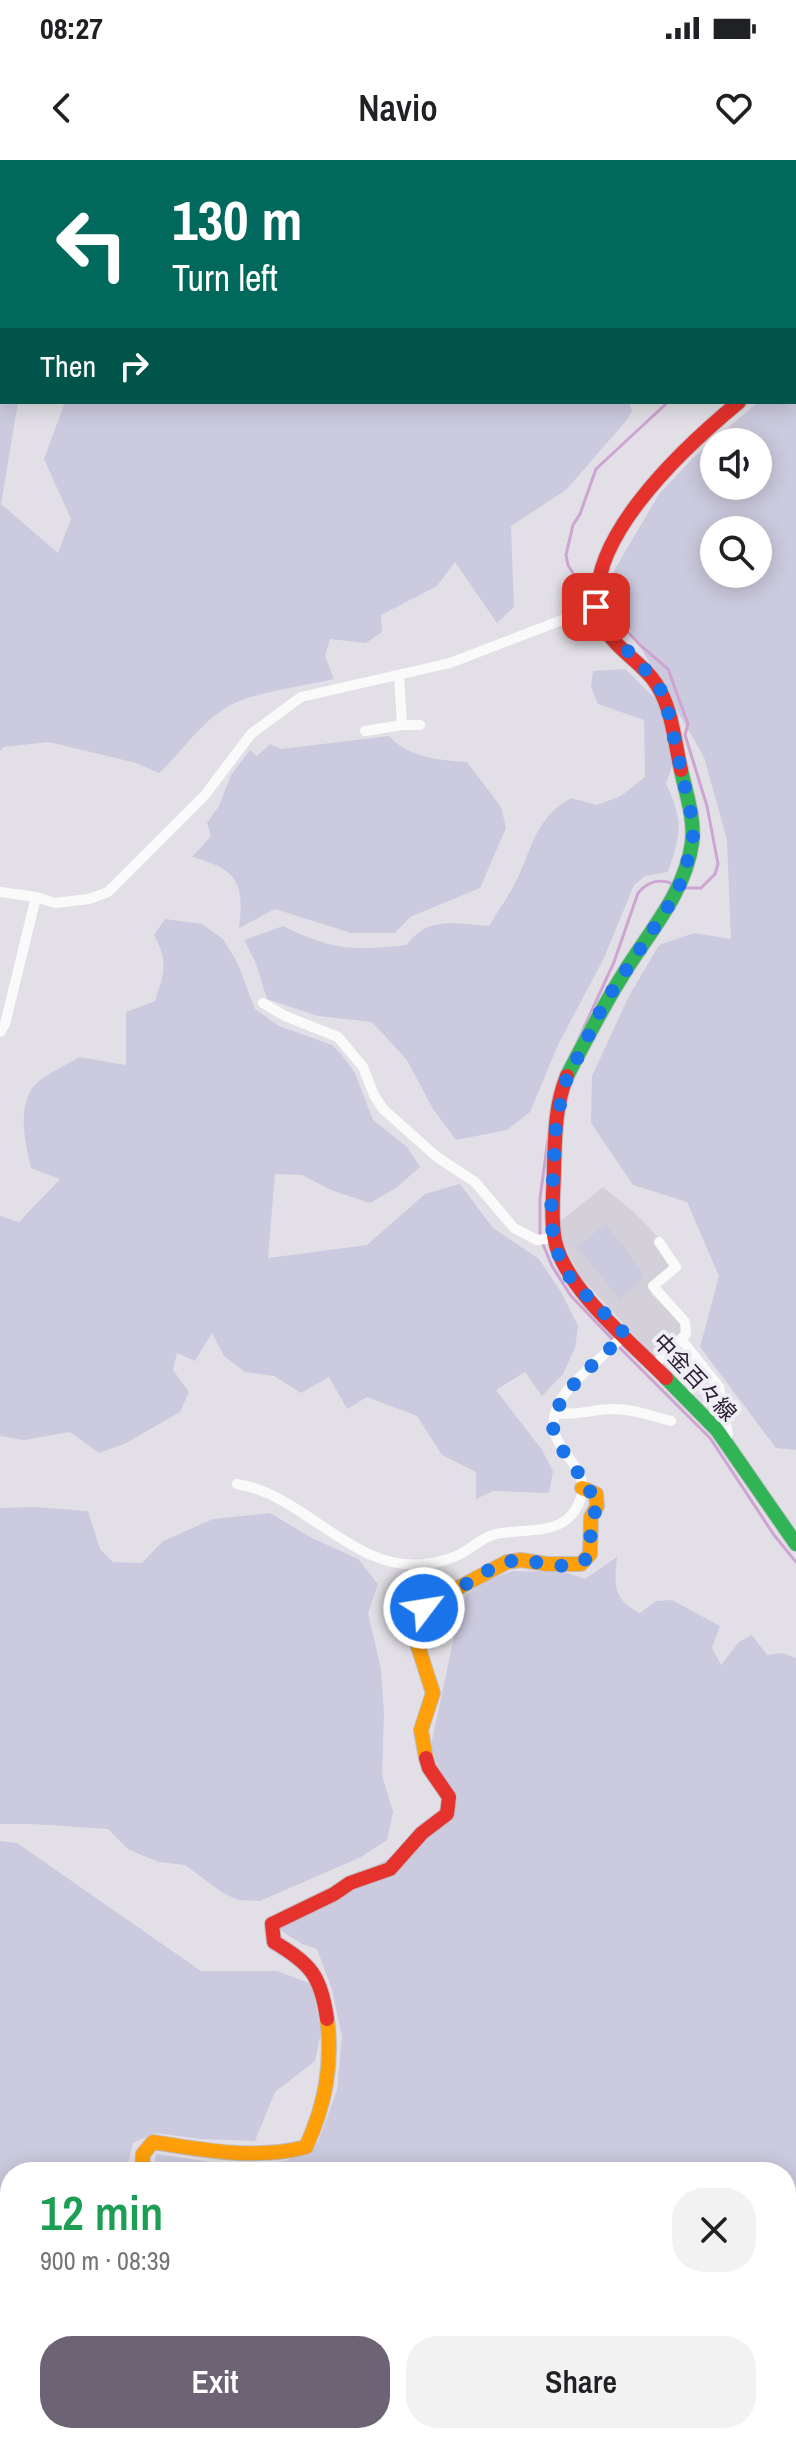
<!DOCTYPE html>
<meta charset="utf-8">
<style>
body{margin:0;font-family:"Archivo Narrow","Noto Sans JP",sans-serif;background:#f2f2f2;color:#202124;height:100vh;display:flex;flex-direction:column;font-size:30px;white-space:nowrap}
*{box-sizing:border-box;margin:0}
p{font-size:26px;color:#757577}
.icon{flex:none;width:44px;height:44px;fill:none;stroke:currentColor;stroke-width:2;stroke-linecap:round;stroke-linejoin:round}
.map{position:relative;flex:1;overflow:hidden}
.drawer{position:absolute;left:0px;top:2002px;width:796px;height:282px;display:flex;flex-direction:column;background:#fff;border-radius:32px 32px 0 0;box-shadow:0 4px 20px #0003}
.drawer>*{flex:none}
.top-card{position:absolute;left:0px;top:0px;width:796px;height:244px;box-shadow:0 4px 20px #0003;background:#00695c;color:#fff;overflow:hidden}
.controls{position:absolute;left:700px;top:268px;display:grid;gap:16px}
.controls a{display:grid;place-items:center;width:72px;height:72px;border-radius:50%;background:#fff;box-shadow:0 4px 20px #0003;font-size:40px}
.pin{position:absolute;display:grid;place-items:center;width:68px;height:68px;color:#fff;margin:-34px;border-radius:16px;box-shadow:0 4px 12px #0006}
.me{position:absolute;width:88px;margin:-44px;rotate:59deg;stroke-linejoin:round;filter:drop-shadow(0 0 6px #0008)}
.turn{display:flex;align-items:center;gap:28px;height:168px;padding:0 40px;font-size:36px}
.turn .icon{width:104px;height:104px;stroke-width:2.5}
.turn b{display:block;font-size:56px;line-height:68px}
.then{display:flex;align-items:center;height:76px;padding:0 40px;background:#0003;gap:16px;font-size:30px}
.round{display:grid;place-items:center;flex:none;width:84px;height:84px;border-radius:32px;background:#f2f2f2}
.overview{display:flex;align-items:center;justify-content:space-between;height:136px;padding:0 40px}
h1{font-size:48px;font-weight:600;line-height:60px;color:#1e9e55}
.cta{display:flex;gap:16px;margin-top:auto;padding:16px 40px}
.cta a{flex:1;height:92px;border-radius:32px;background:#6c6474;color:#fff;font-size:32px;font-weight:600;line-height:92px;text-align:center}
.cta a+a{background:#f2f2f2;color:#202124}
.status{display:flex;justify-content:space-between;align-items:center;height:56px;padding:0 40px;background:#fff;direction:ltr}
.status svg{height:22px;fill:currentColor}
header{display:flex;justify-content:space-between;align-items:center;height:104px;padding:0 40px;background:#fff;font-size:36px;font-weight:600}
.map>svg:first-child{display:block}
</style>
<div class="status"><b>08:27</b><svg viewBox="0 0 49 12"><path d="M0 12V9h3v3zM5 12V6h3v6zM10 12V3h3v9zM15 12V0h3v12zM26 1h20v11H26zM47 4h2v5h-2z"/></svg></div>
<header><svg class="icon" aria-label="back" viewBox="0 0 24 24"><path d="M15 5l-7 7 7 7"/></svg>Navio<svg class="icon" aria-label="heart" viewBox="0 0 24 24"><path d="M12 20l-8-8c-3-5 5-10 8-4 3-6 11-1 8 4z"/></svg></header>
<div class="map">
<svg width="796" height="2283" viewBox="0 0 796 2283">
<rect width="100%" height="100%" fill="#e2e0e6"/>
<path fill="#d3d0d9" d="M603,1027L634,1052L674,1094L678,1103L651,1134L681,1163L682,1174L655,1198L580,1116L562,1081L559,1062Z"/>
<path fill="#cccade" fill-rule="evenodd" d="M352,0H672L673,2H350Z
M0,190L2,242H18L1,344L58,393L71,359L44,299L65,242H629L632,251L626,261L566,330L511,366L514,447L497,463L455,402L437,426L381,455L382,472L366,483L330,479L325,496L334,519C305,526 258,531 231,545C202,560 183,591 159,613L136,603L49,582L4,587L0,591Z
M796,210V1290L776,1288L700,1187L719,1116L687,1042L633,1025L591,963L592,916L629,836L659,785L694,773L731,779L727,680L704,597L612,438V414L659,334L695,296L758,242H794ZM714,282H758V326H714ZM714,370H758V414H714Z
M625,509L662,545L672,606L666,624C684,661 681,674 668,712L645,716L634,725L604,798L558,885L530,952L507,970L456,980L433,949L407,900L372,862L318,856L267,839L255,801L244,780L283,766C332,790 353,791 407,785C427,755 457,764 489,766C497,753 506,740 513,727C533,691 532,660 571,638L597,645L621,636L645,617L644,560L598,544L591,527L593,511Z
M389,576C408,598 440,600 467,602L501,647L506,668L480,728L410,757L395,773H351L275,749L239,768C245,721 236,709 192,697L211,676L207,663L219,646L231,615L250,590L257,596L270,584L281,589Z
M165,759L202,764L223,779L237,802L255,849L279,866L332,885L341,894L355,913L373,960L407,987L420,1007L396,1028L370,1043L331,1030L302,1015L275,1014L268,1098L367,1085L425,1034L460,1024L493,1068L539,1099L561,1132L578,1166L575,1188L563,1214L542,1236L525,1212L496,1230L542,1290L553,1311L549,1333L493,1331L476,1339V1312L442,1295L417,1256L367,1237L347,1249L329,1217L301,1233L274,1216L245,1212L224,1196L212,1173L195,1201L177,1193L173,1210L189,1232L180,1252L126,1283L99,1293L70,1272L24,1280L0,1276V1056L19,1062L60,1019L31,1008C25,982 15,941 39,921C51,912 66,905 79,897L126,905V852L155,841C164,814 169,802 154,775Z
M606,1064L644,1114L637,1125L620,1140L577,1087Z
M34,1347L88,1351L100,1389L113,1402L142,1403L163,1381L213,1359L270,1353L312,1378L358,1399L378,1424L368,1453L381,1509L384,1554L382,1615L393,1652L387,1680L361,1697L260,1741L238,1740L223,1733L185,1705L159,1702L139,1694L128,1689L108,1669L32,1664H0V1348Z
M617,1397C614,1424 613,1440 640,1453L656,1441L672,1440L720,1466L712,1488L721,1505L739,1482L752,1475L767,1495L782,1493L796,1498V2283H153L162,2274H786V2012H154L156,1994L247,2007L288,2000L318,1982L337,1930L342,1877L332,1830L317,1789L302,1784L274,1766L276,1755L383,1702L407,1687L450,1649L431,1585L455,1472L466,1435L479,1423L513,1411L565,1412L585,1419Z
M0,1681L17,1683L201,1811H277L312,1824L321,1872L315,1901L275,1932L255,1981L201,1979L155,1973L133,1983L126,2012H10V2274H134L128,2283H0Z"/>
<g fill="none" stroke-linecap="round" stroke-linejoin="round">
<path stroke="#cea4d2" stroke-width="3" d="M794,123L796,122
M593,437L577,420L568,405L566,395L573,365L580,354L596,309L668,242
M605,447L640,485L668,509L688,564L685,575L707,646L718,704L715,714L701,728H685
M570,898L614,802L638,733C648,721 659,718 674,724
M548,979L540,1038V1077L552,1106L571,1136L614,1181
M619,1187L710,1278L774,1375L796,1402"/>
<g stroke="#c0bdc5" stroke-width="16">
<path id="fast" d="M567,916C585,881 603,846 624,813C649,772 685,733 692,683C695,658 686,634 681,610
M666,1218L717,1270L796,1384"/>
</g>
<g stroke="#c0bdc5" stroke-width="16">
<path id="slow" d="M794,199L796,197
M426,1598L421,1570L433,1533L416,1480L424,1448L435,1436L454,1430L507,1402L521,1400L547,1404H581L590,1394L591,1357L597,1346L596,1334L582,1328
M142,2012L143,1994L153,1982C203,1990 256,2000 306,1987C325,1945 333,1905 327,1859"/>
</g>
<g stroke="#c0bdc5" stroke-width="16">
<path id="jam" d="M681,610C674,580 672,543 652,518C638,500 612,486 603,464C571,389 688,284 739,242
M567,916C555,945 555,976 554,1007C554,1031 550,1057 555,1081C566,1130 631,1182 666,1218
M327,1859C321,1816 311,1804 274,1782L272,1764L334,1734L350,1723L390,1709L422,1673L447,1654L449,1637L429,1608L426,1598"/>
</g>
<path stroke="#fbfafb" stroke-width="10" d="M251,0L252,2
M66,2L68,0
M0,118L2,116
M399,516L402,565
M365,571L402,565H420
M0,732L36,737L55,743L89,739L108,732L205,635L251,574L301,537L450,503L596,447
M263,843L285,856L338,877L363,907L374,935L383,949L437,997L475,1022L514,1068L537,1080L553,1078
M0,872L5,864L36,737
M681,1179L719,1227L728,1275L724,1279
M654,1205L686,1174L685,1162L653,1126L676,1107L659,1082
M555,1253C576,1256 594,1249 614,1249C633,1249 652,1256 671,1261
M237,1324C304,1334 353,1412 424,1404C439,1403 458,1397 470,1388C479,1382 486,1376 496,1374C524,1368 563,1377 578,1345C599,1302 537,1292 558,1245C568,1223 607,1194 625,1174
M140,2283L149,2274"/>
<use href="#fast" stroke="#30b455" stroke-width="14"/>
<use href="#slow" stroke="#ff9f0a" stroke-width="14"/>
<use href="#jam" stroke="#e5322d" stroke-width="14"/>
</g>
<g fill="none" stroke-linecap="round" stroke-linejoin="round">
<path stroke="#1a73e8" stroke-width="14" stroke-dasharray="0 25.2" d="M424,1448C426,1445 429,1440 432,1438C439,1433 448,1432 456,1429C475,1421 492,1404 512,1401C535,1397 575,1418 590,1394L591,1357C598,1351 598,1342 596,1334L582,1328C579,1303 565,1299 556,1279C539,1243 603,1198 625,1174L573,1122L562,1105L553,1078L551,1052L556,965L564,925L605,842L677,733L693,684V663L665,538C648,503 611,484 596,447"/>
</g>
<g text-anchor="middle" dominant-baseline="central" stroke-width="8" stroke-linejoin="round" paint-order="stroke">
<g font-size="22" fill="#2c2136" stroke="#f0eef5">
<text transform="translate(695 1217) rotate(47)">中金百々線</text>
</g>
</g>
</svg>
<div class="controls">
<a><svg class="icon" aria-label="sound" viewBox="0 0 24 24"><path d="M4 9h4l5-4v14l-5-4H4zM17 9q2 3 0 6"/></svg></a>
<a><svg class="icon" aria-label="search" viewBox="0 0 24 24"><circle cx="10" cy="10" r="6"/><path d="M15 15l6 6"/></svg></a>
</div>
<div class="pin" style="left:596px;top:447px;background:#d93025"><svg class="icon" aria-label="arrive" viewBox="0 0 24 24"><path d="M6 21V4h12l-3 4 3 4H6"/></svg></div>
<svg class="me" style="left:424px;top:1448px" viewBox="-20 -20 40 40"><circle r="17" fill="#1a73e8" stroke="#fff" stroke-width="3"/><path d="M0-11L8 9 0 5-8 9z" fill="#fff"/></svg>
<div class="top-card">
<div class="turn"><svg class="icon" aria-label="left" viewBox="0 0 24 24"><path d="M17 20v-9H6M10 6l-5 5 5 5"/></svg><div><b>130 m</b>Turn left</div></div>
<div class="then">Then<svg class="icon" aria-label="right" viewBox="0 0 24 24"><path d="M7 20v-9h11M14 6l5 5-5 5"/></svg></div>
</div>
<section class="drawer">
<div class="overview"><div><h1>12 min</h1><p>900 m · 08:39</p></div><a class="round"><svg class="icon" aria-label="close" viewBox="0 0 24 24"><path d="M6 6l12 12M18 6L6 18"/></svg></a></div>
<div class="cta"><a>Exit</a><a>Share</a></div>
</section>
</div>
